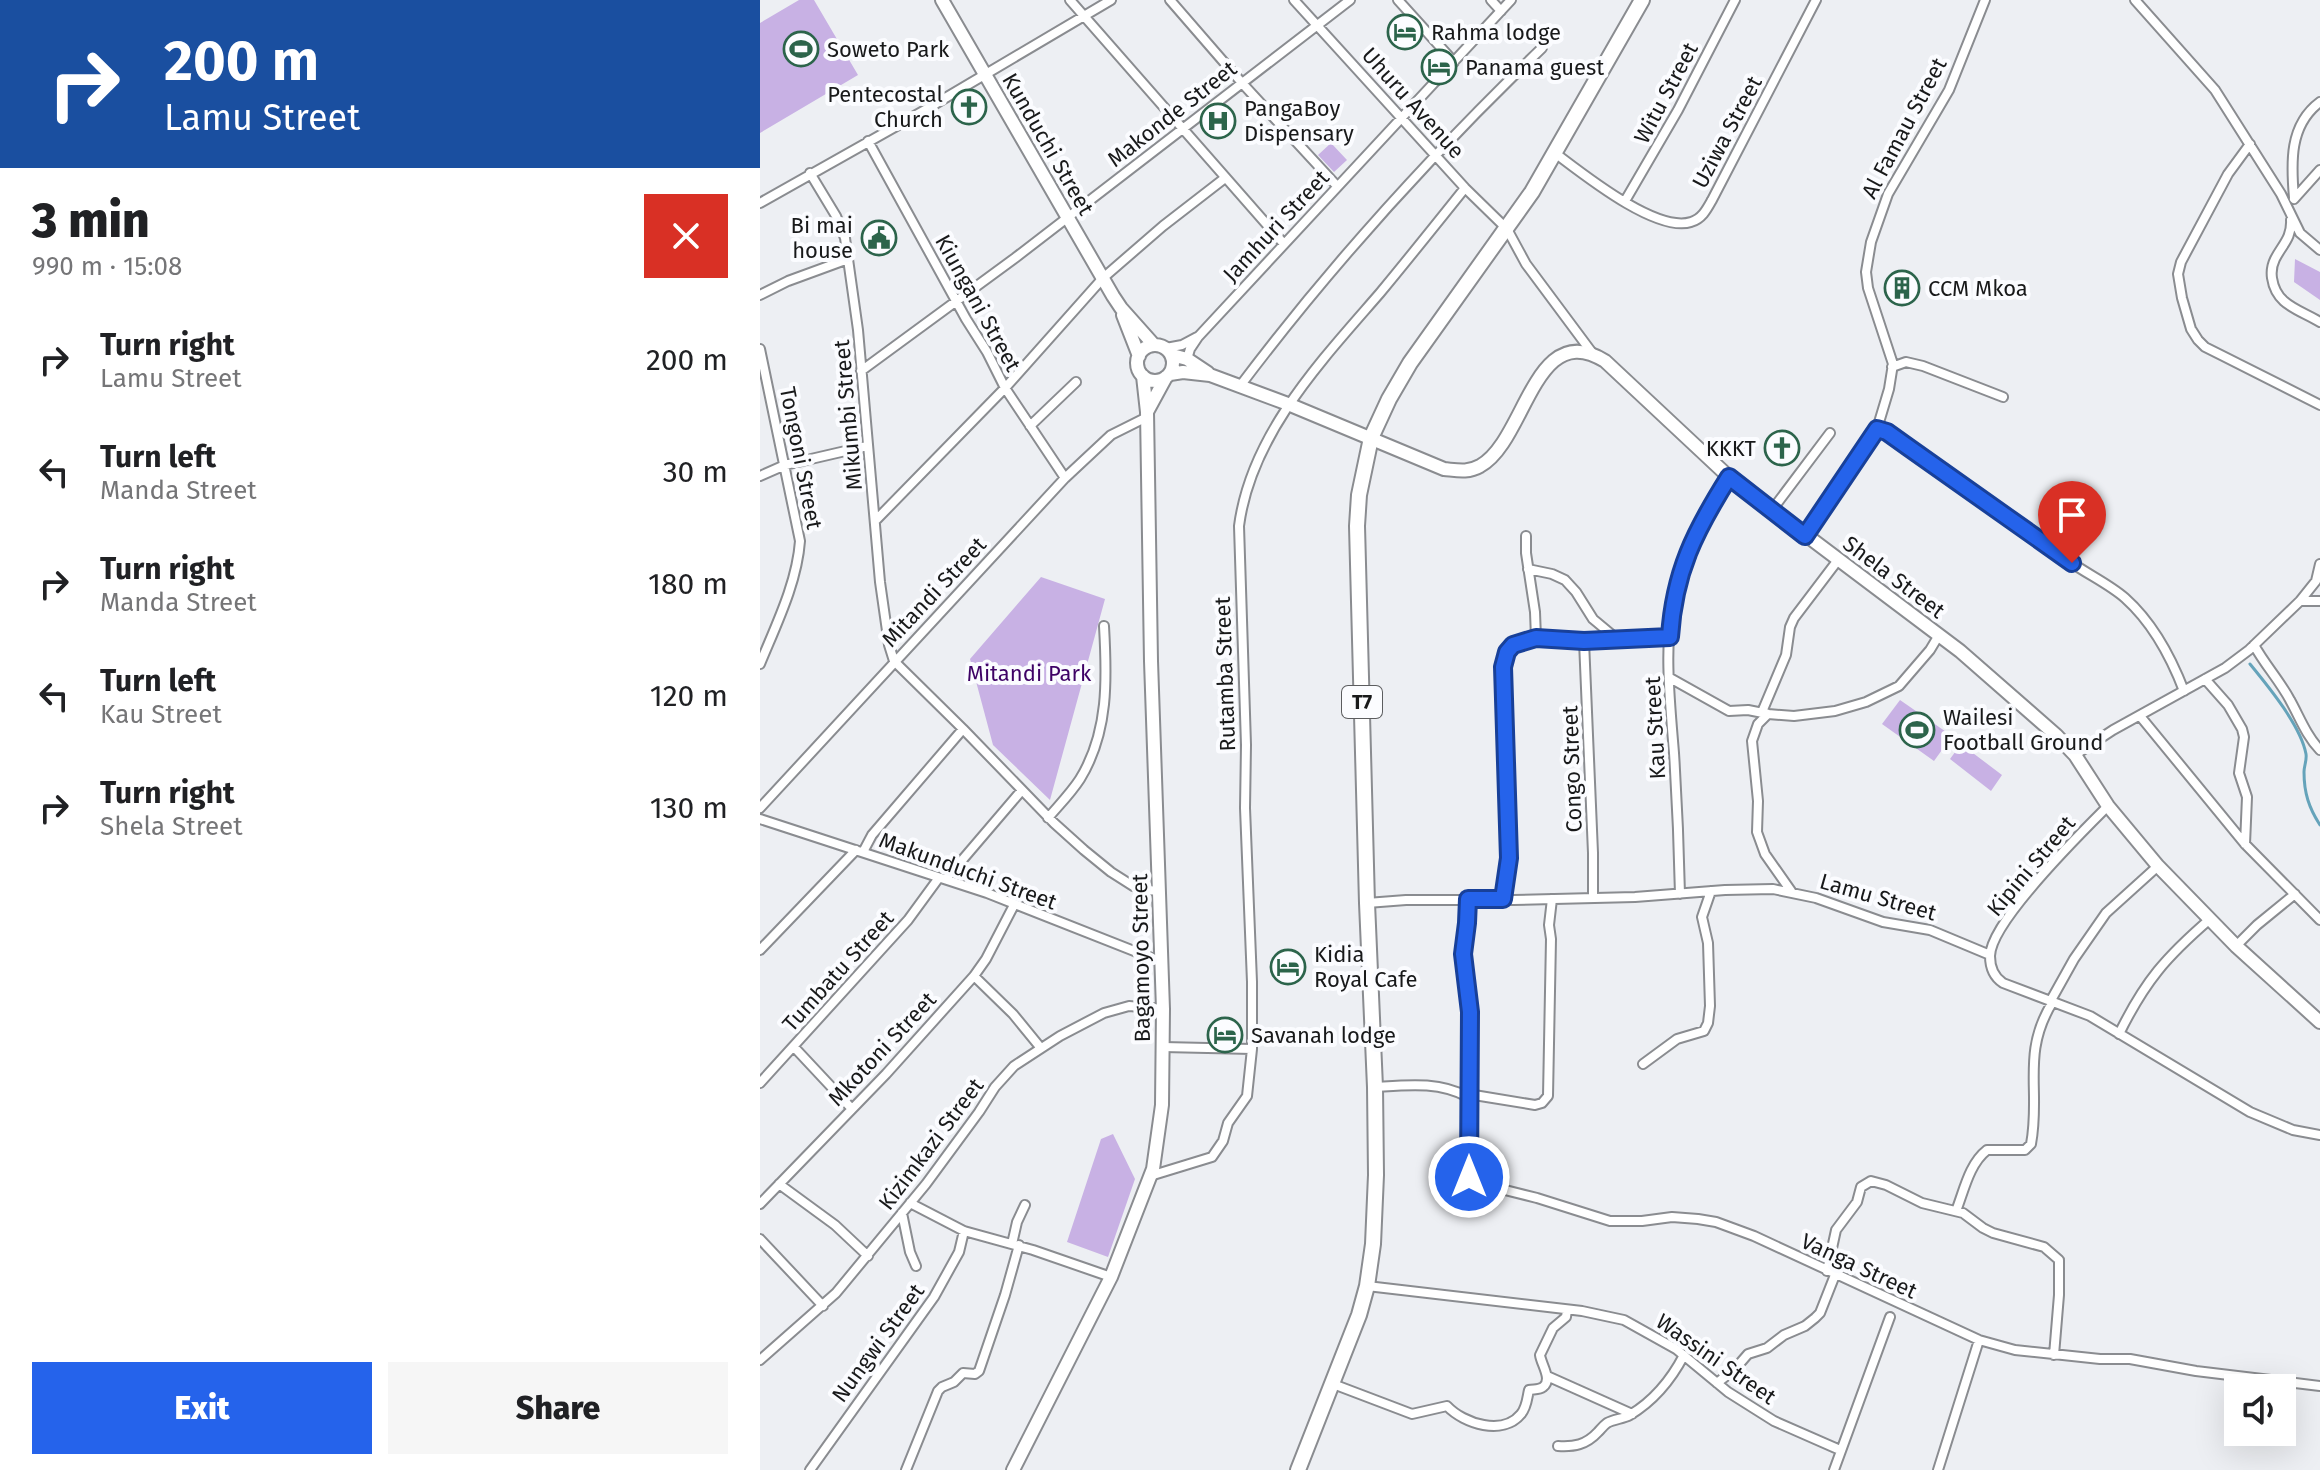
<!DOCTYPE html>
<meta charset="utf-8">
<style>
body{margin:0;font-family:"Fira Sans",sans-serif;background:#f6f6f6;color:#202124;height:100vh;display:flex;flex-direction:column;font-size:30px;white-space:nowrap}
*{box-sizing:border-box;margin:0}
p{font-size:26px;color:#757577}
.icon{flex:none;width:44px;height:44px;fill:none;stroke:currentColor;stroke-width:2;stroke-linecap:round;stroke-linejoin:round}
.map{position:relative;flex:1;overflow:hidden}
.drawer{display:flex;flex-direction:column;background:#fff;width:760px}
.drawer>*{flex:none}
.guide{background:#1a4fa0;color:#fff;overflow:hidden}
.controls{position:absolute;left:1464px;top:1374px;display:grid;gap:16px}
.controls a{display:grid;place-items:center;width:72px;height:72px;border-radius:0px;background:#fff;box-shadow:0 8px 32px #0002;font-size:40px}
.pin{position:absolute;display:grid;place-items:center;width:68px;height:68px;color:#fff;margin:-82px -34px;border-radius:50% 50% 50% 0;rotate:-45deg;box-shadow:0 0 8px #0007}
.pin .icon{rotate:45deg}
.me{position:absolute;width:88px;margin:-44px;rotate:0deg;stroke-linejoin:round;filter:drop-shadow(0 0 6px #0008)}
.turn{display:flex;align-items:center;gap:28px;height:168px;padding:0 32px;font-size:36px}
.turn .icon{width:104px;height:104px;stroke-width:2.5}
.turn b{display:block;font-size:56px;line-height:68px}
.round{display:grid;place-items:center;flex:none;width:84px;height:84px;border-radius:0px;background:#f6f6f6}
.overview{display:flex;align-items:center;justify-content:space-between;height:136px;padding:0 32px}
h1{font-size:48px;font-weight:800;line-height:60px}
.cta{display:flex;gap:16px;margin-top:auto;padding:16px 32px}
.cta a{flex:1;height:92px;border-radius:0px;background:#2563eb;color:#fff;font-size:32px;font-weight:800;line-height:92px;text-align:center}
.cta a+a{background:#f6f6f6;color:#202124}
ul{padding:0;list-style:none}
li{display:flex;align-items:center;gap:24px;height:112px;padding:0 32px}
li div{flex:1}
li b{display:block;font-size:30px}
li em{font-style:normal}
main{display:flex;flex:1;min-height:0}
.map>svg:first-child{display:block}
</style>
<main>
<section class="drawer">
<div class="guide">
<div class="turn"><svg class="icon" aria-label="right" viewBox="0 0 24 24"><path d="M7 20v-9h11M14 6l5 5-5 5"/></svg><div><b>200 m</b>Lamu Street</div></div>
</div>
<div class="overview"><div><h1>3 min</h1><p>990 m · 15:08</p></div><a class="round" style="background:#d93025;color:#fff"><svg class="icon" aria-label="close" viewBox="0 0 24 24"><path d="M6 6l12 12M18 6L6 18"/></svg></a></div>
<ul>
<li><svg class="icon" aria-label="right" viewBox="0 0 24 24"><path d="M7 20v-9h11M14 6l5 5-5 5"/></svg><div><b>Turn right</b><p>Lamu Street</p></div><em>200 m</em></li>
<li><svg class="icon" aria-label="left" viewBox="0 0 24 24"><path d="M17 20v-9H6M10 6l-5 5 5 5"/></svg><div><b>Turn left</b><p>Manda Street</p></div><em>30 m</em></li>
<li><svg class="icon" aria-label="right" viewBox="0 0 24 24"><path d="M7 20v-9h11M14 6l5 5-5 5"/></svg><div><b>Turn right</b><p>Manda Street</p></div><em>180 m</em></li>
<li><svg class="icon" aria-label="left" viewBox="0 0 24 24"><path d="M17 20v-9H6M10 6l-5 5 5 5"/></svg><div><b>Turn left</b><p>Kau Street</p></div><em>120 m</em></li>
<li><svg class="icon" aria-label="right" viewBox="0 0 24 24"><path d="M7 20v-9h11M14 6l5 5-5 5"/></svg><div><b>Turn right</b><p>Shela Street</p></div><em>130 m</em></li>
</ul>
<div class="cta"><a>Exit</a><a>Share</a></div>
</section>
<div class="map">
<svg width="1560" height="1470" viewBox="0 0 1560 1470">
<rect width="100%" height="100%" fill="#edeff3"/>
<path fill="#c8b1e4" d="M39,0H54L98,75L0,133V23Z
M571,143L587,160L574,172L558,155Z
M1535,259L1560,272V300L1534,282Z
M281,577L345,599L290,800L233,745L210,659Z
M1140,700L1192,736L1174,761L1122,724Z
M1201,744L1242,775L1231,791L1190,759Z
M353,1134L375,1179L348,1257L307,1242L341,1139Z"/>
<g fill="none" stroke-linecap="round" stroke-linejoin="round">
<path stroke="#65a3ba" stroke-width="3" d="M1490,664C1508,686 1541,726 1546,754C1547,760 1544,766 1544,772C1544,793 1549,808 1560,825"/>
<g stroke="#8a8c90" stroke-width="12">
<path id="minor" d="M310,0L524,244
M410,0L482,83L577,186
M534,0L705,188L747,229L766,264L833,354
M638,0L694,62
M731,0L741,11
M1375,0L1455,90L1521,194L1540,233L1560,250
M108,141L206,319L227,352L245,388L305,478
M1490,144L1468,174L1421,262L1418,274L1422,298L1431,329L1438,340L1445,347L1463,356L1560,405
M795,153C823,174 896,233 931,222C942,219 947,209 952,200L1056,0
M50,173L76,216L85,238L88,259L98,330L120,582L129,645L134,661L203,729L294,823L324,850L351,872L373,886L387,890L400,891
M1534,198C1531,163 1529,125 1560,102
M1534,199L1560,170
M865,201L918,110L975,0
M0,203L165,110L351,0
M1531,220C1532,238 1522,245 1515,259C1512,265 1511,271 1512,278C1516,305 1538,309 1560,322
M0,295L28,281L88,259
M406,348L422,345L437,337
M0,349L40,541C37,583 16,625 0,664
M427,359L430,349L438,337L751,0
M1132,367L1146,362L1163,366L1243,397
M101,371L255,258L590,0
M480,386C571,265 673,153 782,48
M270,426L316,382
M1117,429L1127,432L1148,447C1202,485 1256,523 1309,561C1327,574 1349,584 1365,598C1393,623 1411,657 1424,691
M0,476L25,465L107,446
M1012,510L1070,433
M116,520L245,388L343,278L403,226L465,178
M766,536V553L775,612L776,638
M1045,536L1117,429L1129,389L1133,364L1108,288L1106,272L1111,242L1128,194L1189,90L1225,0
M768,569L792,574L805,580L816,592L833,619L857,639
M1540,601H1560
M824,641L833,853V896
M1494,645C1505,665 1520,681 1530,700C1540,718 1546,735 1560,750
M910,678L969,711L988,710L1008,714L1034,716L1075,711L1106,702L1139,686L1170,650L1179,635
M1445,679L1468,705L1482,729L1484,737L1479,773L1487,797L1485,844
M1002,712L1026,655L1030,627L1034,618L1078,560
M1008,714L998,724L992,741L998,801L997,832L1005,854L1031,891
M1380,716L1485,844L1560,920
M1315,755L1353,730L1465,668L1489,650L1540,601L1556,581L1560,564
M1348,806C1321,833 1231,921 1230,956C1230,968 1234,977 1243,983L1330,1016L1490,1112L1533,1130L1560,1135
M0,808L305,478L351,435L387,417
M288,818C299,805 311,793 320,779C349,732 347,678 344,626
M0,819L227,893L402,962
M103,852L112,835L203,729
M186,879L262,790
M920,894C919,847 917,800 914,753C910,703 904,649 913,599C922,554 945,514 969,477
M708,899L707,923L703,954L710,1012L708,1166L709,1177L713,1182L777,1198L850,1221H882L912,1217L938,1219L956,1222L994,1236L1219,1340L1255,1350L1340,1359H1370L1436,1371L1560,1386
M743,899L749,858L743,667L747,652L753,645L776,638L824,641L910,637
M607,903L646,900H753L875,897L965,890L1013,889L1056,898L1123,922L1170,930L1230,955
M1476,946L1497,925L1535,894
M0,950L96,850
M214,976L253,1014L280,1047
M1290,1002L1314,959L1346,913L1398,866
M1359,1034C1385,981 1406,957 1450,919
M34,1047L92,1109
M403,1047L492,1049
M883,1064L917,1039L944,1031L948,1023L950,1006L948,943L942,917L951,891
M0,1083L148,920L178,879
M615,1087C647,1085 679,1081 708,1097
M708,1094L775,1105L782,1103L788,1096L791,939L789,925L792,899
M390,1176L452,1157L463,1141L468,1123L487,1096L492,1049V982L485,808L486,745L479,526C491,434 562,360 620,293C649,258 677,223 705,188
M19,1184L75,1225L108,1256
M150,1203L204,1231L273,1250L351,1277
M0,1204L126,1074L214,976L226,959L254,905
M1196,1211C1204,1191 1209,1164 1227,1150H1265L1271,1144C1281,1091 1261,1054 1292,1003
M142,1213L150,1252L156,1266
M0,1239L63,1306
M252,1244L257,1222L265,1205
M1067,1271L1076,1230L1097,1202L1101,1187L1111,1181L1126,1185L1162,1203L1203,1213L1223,1228L1233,1233L1284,1247L1299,1260V1295L1294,1355
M607,1286L822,1311L864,1320L916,1349L968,1392L1014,1421L1080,1450
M0,1360L76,1293L166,1184L219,1112L235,1087L254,1066L300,1036L344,1013L369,1006L403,1009
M787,1376L872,1414
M957,1383L975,1369L988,1354L1007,1348L1024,1335L1045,1326L1055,1318L1060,1313L1075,1275
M573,1384L652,1414L687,1406C704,1424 743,1436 761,1414C767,1407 767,1398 769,1390C774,1389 779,1390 783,1387C793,1380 781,1364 780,1355L793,1328L806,1317L807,1310
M798,1446C814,1447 826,1445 838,1432C841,1429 843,1426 847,1423C854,1419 863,1419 870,1415C895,1400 911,1380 924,1355
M50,1470L174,1297L199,1252L204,1231
M146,1470L178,1391L182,1387L194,1382L203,1373L215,1374L219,1371L245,1295L259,1245
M1074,1470L1130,1317
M1178,1470L1219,1340"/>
</g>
<g stroke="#8a8c90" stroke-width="16">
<path id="secondary" d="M182,0L353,296L361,308L394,345
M363,315L379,356
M377 363a18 18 0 1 1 36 0a18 18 0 1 1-36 0Z
M412,355L427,359L448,373
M410,374L423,372L450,375L528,404L684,469C696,470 708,473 720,466C766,441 774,317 845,361L969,477L1200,651L1296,735L1315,755L1348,806L1398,866L1476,946L1560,1022
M387,412L406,377
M253,1470L351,1277L393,1169L402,1105L403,1009L391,661L387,412L383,376"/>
</g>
<g stroke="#8a8c90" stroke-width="18">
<path id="trunk" d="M538,1470L599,1315L607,1286L613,1244L616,1175L615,1087L607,903L597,526L599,495L611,438L629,399L650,363L772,192L882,0"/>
</g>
<use href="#minor" stroke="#fff" stroke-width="8"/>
<use href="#secondary" stroke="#fff" stroke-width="12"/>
<use href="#trunk" stroke="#fff" stroke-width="14"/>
</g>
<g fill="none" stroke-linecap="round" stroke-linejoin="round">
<g stroke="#184099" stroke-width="20">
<path id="route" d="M709,1177L710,1012L703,954L707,923L708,899H743L749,858L743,667L747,652L753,645L776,638L824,641L910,637C914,572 935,531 969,477L1045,536L1117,429L1127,432L1148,447L1312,563"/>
</g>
<use href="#route" stroke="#2563eb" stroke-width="14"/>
</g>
<defs>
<g id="hotel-ring" transform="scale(1.8)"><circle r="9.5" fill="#fbfcff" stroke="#2c644b" stroke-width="1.5"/><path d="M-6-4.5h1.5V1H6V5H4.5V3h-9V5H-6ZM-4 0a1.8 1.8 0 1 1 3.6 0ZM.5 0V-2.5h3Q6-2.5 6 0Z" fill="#2c644b"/></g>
<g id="stadium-ring" transform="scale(1.8)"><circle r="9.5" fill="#fbfcff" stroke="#2c644b" stroke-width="1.5"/><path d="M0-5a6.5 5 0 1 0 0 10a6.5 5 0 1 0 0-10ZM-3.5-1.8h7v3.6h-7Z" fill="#2c644b"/></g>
<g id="church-ring" transform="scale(1.8)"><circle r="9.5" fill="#fbfcff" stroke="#2c644b" stroke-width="1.5"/><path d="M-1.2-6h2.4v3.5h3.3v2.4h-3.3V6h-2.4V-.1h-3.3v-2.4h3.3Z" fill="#2c644b"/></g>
<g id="hospital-ring" transform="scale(1.8)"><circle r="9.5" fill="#fbfcff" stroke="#2c644b" stroke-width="1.5"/><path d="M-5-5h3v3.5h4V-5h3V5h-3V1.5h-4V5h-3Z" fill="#2c644b"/></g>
<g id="civic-ring" transform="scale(1.8)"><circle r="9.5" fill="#fbfcff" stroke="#2c644b" stroke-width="1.5"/><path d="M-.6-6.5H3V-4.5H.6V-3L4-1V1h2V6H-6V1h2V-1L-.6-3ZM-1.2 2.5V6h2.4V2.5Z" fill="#2c644b"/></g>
<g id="building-ring" transform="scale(1.8)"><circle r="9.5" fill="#fbfcff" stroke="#2c644b" stroke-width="1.5"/><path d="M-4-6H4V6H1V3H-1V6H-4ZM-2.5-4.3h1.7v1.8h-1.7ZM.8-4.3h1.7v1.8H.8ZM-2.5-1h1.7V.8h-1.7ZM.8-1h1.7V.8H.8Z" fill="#2c644b"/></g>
</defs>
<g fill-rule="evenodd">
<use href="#hotel-ring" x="645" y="32"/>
<use href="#stadium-ring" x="41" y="49"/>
<use href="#hotel-ring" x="679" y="67"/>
<use href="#church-ring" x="209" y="107"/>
<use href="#hospital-ring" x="458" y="121"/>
<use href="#civic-ring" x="119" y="238"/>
<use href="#building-ring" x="1142" y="288"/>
<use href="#church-ring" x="1022" y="448"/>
<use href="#stadium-ring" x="1157" y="730"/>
<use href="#hotel-ring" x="528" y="967"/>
<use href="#hotel-ring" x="465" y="1035"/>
</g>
<g text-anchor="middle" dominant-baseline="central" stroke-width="8" stroke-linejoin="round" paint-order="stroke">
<rect fill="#fbfcff" stroke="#5c5d5f" stroke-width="2" x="582" y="686" width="40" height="32" rx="6"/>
<g font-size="20" font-weight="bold" fill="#18191a">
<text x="602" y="702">T7</text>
</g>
<g font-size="22" fill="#18191a" stroke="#fbfcff" text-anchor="start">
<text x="671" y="32">Rahma lodge</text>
<text x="67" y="49">Soweto Park</text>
<text x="705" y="67">Panama guest</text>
<text x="183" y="94" text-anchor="end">Pentecostal<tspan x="183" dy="25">Church</tspan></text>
<text x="484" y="108">PangaBoy<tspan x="484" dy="25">Dispensary</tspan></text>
<text x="93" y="225" text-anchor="end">Bi mai<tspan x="93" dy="25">house</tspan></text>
<text x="1168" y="288">CCM Mkoa</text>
<text x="996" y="448" text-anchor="end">KKKT</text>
<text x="1183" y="717">Wailesi<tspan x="1183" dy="25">Football Ground</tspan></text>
<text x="554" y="954">Kidia<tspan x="554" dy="25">Royal Cafe</tspan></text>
<text x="491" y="1035">Savanah lodge</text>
</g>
<g font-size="22" fill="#18191a" stroke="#fbfcff">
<text transform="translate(906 93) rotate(-62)">Witu Street</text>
<text transform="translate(653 103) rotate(48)">Uhuru Avenue</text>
<text transform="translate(412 114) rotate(-38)">Makonde Street</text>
<text transform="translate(1144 128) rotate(-62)">Al Famau Street</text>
<text transform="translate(967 132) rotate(-62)">Uziwa Street</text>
<text transform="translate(288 144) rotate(60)">Kunduchi Street</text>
<text transform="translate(516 226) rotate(-47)">Jamhuri Street</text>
<text transform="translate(218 303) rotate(61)">Kiungani Street</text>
<text transform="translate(88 415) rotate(-95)">Mikumbi Street</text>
<text transform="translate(41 458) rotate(79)">Tongoni Street</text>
<text transform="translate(1134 577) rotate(37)">Shela Street</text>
<text transform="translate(174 592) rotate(-47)">Mitandi Street</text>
<text transform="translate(465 674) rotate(-92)">Rutamba Street</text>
<text transform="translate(895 728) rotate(-93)">Kau Street</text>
<text transform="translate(812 769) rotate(-92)">Congo Street</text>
<text transform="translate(1271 866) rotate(-50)">Kipini Street</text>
<text transform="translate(208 871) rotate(20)">Makunduchi Street</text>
<text transform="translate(1118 897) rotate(16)">Lamu Street</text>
<text transform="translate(381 958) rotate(-91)">Bagamoyo Street</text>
<text transform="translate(78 971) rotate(-48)">Tumbatu Street</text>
<text transform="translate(122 1049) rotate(-47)">Mkotoni Street</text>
<text transform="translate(171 1144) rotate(-53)">Kizimkazi Street</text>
<text transform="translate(1099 1266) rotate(25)">Vanga Street</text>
<text transform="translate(118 1343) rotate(-54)">Nungwi Street</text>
<text transform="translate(956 1359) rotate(35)">Wassini Street</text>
</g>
<g font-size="22" fill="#3e0265" stroke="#fbfcff">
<text x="269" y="673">Mitandi Park</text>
</g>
</g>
</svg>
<div class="controls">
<a><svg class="icon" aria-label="sound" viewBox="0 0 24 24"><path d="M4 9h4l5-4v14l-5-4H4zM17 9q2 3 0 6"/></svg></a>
</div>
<div class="pin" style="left:1312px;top:563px;background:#d93025"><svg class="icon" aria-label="arrive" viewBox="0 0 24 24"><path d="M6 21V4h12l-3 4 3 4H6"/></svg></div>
<svg class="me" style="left:709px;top:1177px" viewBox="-20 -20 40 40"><circle r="17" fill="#2563eb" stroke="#fff" stroke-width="3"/><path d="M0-11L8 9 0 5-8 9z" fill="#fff"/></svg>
</div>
</main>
